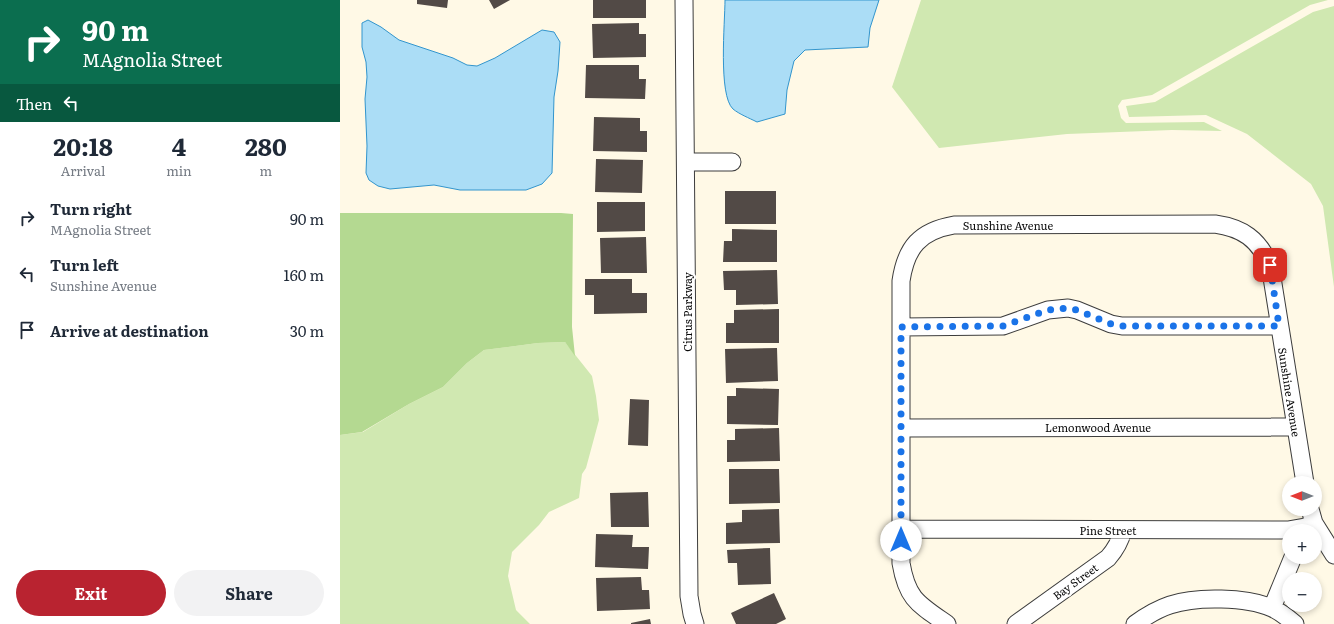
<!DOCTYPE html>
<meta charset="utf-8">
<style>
body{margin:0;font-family:Literata,serif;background:#f2f2f3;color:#1f2937;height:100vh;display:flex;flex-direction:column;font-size:15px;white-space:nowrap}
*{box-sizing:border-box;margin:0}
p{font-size:13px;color:#747a83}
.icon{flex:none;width:22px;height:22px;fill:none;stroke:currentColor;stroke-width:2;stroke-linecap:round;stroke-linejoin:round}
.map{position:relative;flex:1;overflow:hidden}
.panel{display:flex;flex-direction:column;background:#fff;width:340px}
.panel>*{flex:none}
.top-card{background:#0b6e4f;color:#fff;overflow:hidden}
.needle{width:26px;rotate:270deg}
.tools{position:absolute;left:942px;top:476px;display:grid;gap:8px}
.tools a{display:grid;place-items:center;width:40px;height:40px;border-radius:50%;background:#fff;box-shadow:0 2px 6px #0003;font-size:20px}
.pin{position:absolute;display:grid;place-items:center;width:34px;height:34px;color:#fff;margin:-17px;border-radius:8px;box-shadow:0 2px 6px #0006}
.me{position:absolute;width:44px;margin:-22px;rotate:0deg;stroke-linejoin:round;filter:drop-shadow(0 0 3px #0008)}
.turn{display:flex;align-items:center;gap:14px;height:84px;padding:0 16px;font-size:18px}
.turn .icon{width:52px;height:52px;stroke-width:2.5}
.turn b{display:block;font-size:28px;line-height:34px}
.then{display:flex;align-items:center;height:38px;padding:0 16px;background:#0003;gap:8px;font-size:15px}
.eta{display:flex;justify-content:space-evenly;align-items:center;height:68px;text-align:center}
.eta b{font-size:24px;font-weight:700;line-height:28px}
.cta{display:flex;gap:8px;margin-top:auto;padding:8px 16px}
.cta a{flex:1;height:46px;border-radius:24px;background:#b92330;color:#fff;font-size:16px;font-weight:700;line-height:46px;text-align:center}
.cta a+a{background:#f2f2f3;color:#1f2937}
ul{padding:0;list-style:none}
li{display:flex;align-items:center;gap:12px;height:56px;padding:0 16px}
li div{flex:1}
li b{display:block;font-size:15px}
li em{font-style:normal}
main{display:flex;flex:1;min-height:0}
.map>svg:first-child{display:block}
</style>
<main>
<section class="panel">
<div class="top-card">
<div class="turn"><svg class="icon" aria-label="right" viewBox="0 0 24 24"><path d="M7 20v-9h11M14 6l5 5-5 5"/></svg><div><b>90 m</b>MAgnolia Street</div></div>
<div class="then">Then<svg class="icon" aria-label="left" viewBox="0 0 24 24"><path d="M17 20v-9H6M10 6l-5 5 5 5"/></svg></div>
</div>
<div class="eta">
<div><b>20:18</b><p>Arrival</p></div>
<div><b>4</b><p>min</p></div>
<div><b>280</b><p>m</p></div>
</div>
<ul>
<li><svg class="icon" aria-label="right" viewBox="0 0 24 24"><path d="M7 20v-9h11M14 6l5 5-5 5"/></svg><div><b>Turn right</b><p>MAgnolia Street</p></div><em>90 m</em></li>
<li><svg class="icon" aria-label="left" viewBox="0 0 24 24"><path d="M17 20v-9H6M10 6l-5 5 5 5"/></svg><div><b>Turn left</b><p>Sunshine Avenue</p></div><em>160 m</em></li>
<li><svg class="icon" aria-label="arrive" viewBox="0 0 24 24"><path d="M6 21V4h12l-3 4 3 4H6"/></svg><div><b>Arrive at destination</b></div><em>30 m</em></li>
</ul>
<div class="cta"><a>Exit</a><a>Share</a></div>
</section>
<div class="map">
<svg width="994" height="624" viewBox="0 0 994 624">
<rect width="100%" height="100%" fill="#fff9e6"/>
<path fill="#d0e8b1" d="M581,0H988L970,5L812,95L782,100L778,106L781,118L786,123L864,122L882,131L832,130L727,134L599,148L552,87Z
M994,6V287L983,206L971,184L907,134L866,115L789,117L786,106L815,102L973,12Z
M225,342L252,376L256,396L259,420L246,468L242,474L239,498L209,512L199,525L172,552L168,576L176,610L190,624H0V435L23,432L69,404L103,387L127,363L144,350L198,343Z"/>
<path fill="#b4d991" d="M0,213H221L233,214L232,327L235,356L225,342L198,343L144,350L127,363L103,387L69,404L22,432L0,435Z"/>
<path fill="#abddf6" stroke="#3295cd" d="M385,0H539L530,28L528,47L465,50L454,61L447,90L445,114L417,122C409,118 399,114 393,109C378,95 385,22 385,0Z
M28,20L41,27L59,40L113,58L127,65L137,66L155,58L202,30L214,32L220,42L218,71L214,97L212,173L202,184L186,190H120L94,185L50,189L38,186L29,180L26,173L27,146L25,99L27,77L26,62L22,47V23Z"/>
<path fill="#524a46" d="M77,0H108L107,8L77,4Z
M149,0H170L154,9Z
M253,0H306V18H253Z
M299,23V34H306V57L253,58L252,24Z
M246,65H299V79H306L305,99L245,98Z
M254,117L300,118V131H307V152L253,151Z
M256,159L303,160L302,193L255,192Z
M385,191H436V224H385Z
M257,202H305V231L257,232Z
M392,229L437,230V262H383L384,241H392Z
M306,237L307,273H261L260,238Z
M437,270L438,304L396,305V290H384L383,271Z
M245,279H292V293H307V313L254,314V295H245Z
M439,309V343H386V323H394V310Z
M437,348L438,381L386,383L385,349Z
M396,388L439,389L438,425L387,424V396H396Z
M290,399L309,400L308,446L288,445Z
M439,428L440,461L387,462V440H395V429Z
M389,469H439L440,503L389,504Z
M308,492L309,527H271L270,493Z
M439,509L440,543L386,544V523L402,522V510Z
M256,534L293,535L292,547H309L308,569L255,567Z
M430,548L431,584L398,585L397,563H388L387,550Z
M301,577L302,590H309L310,609L257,611L256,578Z
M434,593L446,619L436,624H396L391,613Z
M310,619L311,624H291V623Z"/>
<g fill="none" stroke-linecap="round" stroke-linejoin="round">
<g stroke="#3d3d3d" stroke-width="19">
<path id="street" d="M344,0L349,596L352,614L355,624
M346,162H392
M561,327L663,326L708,310L728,308L737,310L771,324L782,326H939
M561,428L956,427
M970,509L974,523L994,555
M561,529L948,530L965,527L974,523
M932,608L953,557
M607,624C578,604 567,599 561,563V281C566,247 580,231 614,225L875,224C903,228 918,239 930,265L965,483
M676,624L768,558C776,549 780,542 783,530
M795,624C806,616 818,609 830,605C856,596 907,597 932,608C941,612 948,618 955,624"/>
</g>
<use href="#street" stroke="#fff" stroke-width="17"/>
</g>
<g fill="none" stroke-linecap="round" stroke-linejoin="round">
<path stroke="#1a73e8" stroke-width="7" stroke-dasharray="0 12.6" d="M561,540V327L663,326L708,310L728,308L737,310L771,324L782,326H939L930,265"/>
</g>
<g text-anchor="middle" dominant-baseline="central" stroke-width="4" stroke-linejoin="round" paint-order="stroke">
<g font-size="11" fill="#0a0a0a" stroke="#fff">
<text x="668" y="225">Sunshine Avenue</text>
<text transform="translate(347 312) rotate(-90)">Citrus Parkway</text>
<text transform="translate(950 392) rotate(81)">Sunshine Avenue</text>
<text x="758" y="427">Lemonwood Avenue</text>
<text x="768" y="530">Pine Street</text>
<text transform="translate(735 581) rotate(-36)">Bay Street</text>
</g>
</g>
</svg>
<div class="tools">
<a><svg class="needle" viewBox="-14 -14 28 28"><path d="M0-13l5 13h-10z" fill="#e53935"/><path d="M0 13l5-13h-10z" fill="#747a83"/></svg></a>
<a>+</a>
<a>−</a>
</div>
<div class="pin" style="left:930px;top:265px;background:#d93025"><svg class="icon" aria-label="arrive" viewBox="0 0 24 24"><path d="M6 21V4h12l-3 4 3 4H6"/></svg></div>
<svg class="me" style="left:561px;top:540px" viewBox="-20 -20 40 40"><circle r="19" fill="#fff"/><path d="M0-13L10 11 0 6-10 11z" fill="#1a73e8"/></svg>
</div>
</main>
